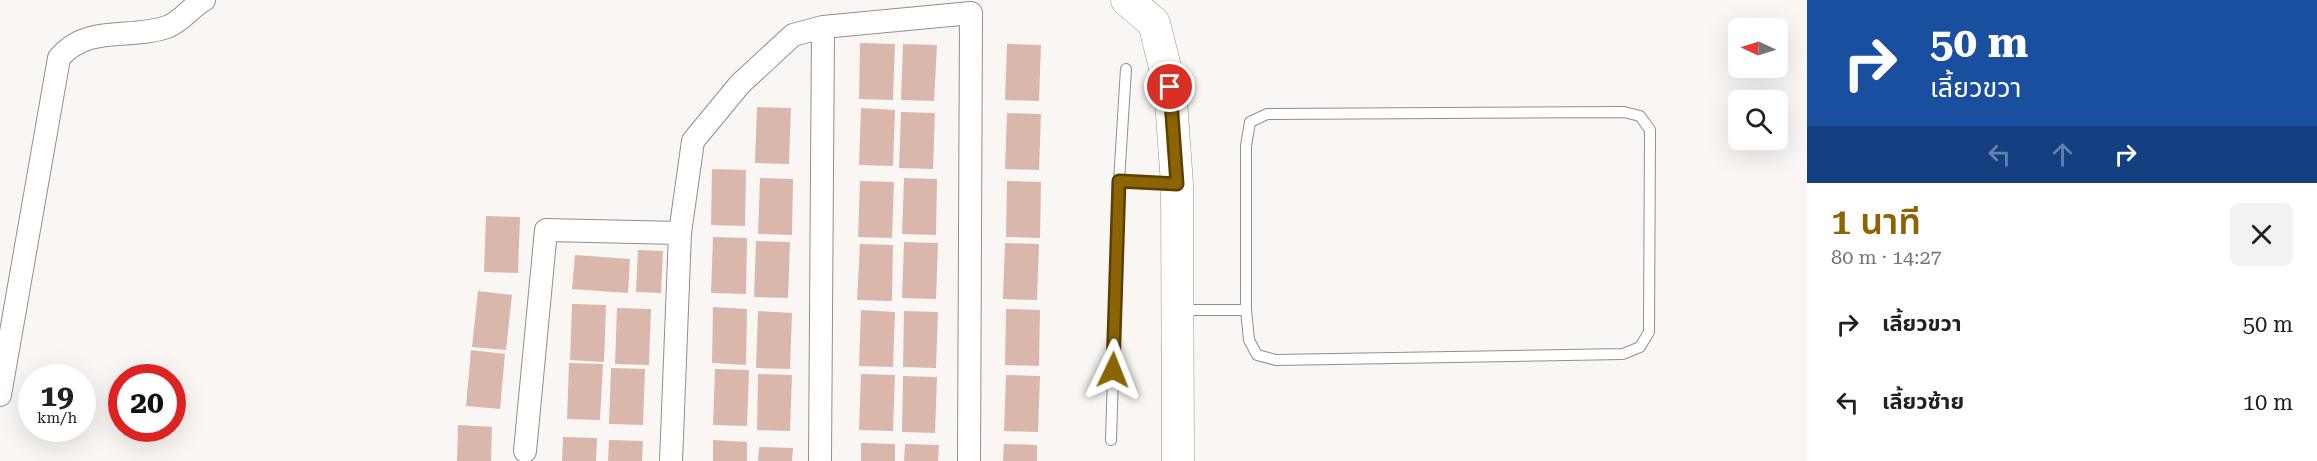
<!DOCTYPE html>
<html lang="th">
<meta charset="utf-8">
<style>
body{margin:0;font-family:"Roboto Serif","Noto Sans Thai",serif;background:#f2f2f2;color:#202124;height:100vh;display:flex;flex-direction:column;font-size:22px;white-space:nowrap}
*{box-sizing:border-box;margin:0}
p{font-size:20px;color:#757577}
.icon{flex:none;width:33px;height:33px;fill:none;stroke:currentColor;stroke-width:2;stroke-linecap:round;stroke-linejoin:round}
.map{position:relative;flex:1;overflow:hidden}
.drawer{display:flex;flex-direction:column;background:#fff;width:510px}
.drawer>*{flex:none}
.hud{background:#1a4fa0;color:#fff;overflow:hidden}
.needle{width:39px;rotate:274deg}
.controls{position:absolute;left:1728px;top:18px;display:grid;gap:12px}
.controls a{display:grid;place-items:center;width:60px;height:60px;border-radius:9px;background:#fff;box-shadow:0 6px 24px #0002;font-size:30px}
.speed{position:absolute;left:18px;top:364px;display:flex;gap:12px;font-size:30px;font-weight:700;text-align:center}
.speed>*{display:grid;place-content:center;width:78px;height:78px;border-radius:50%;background:#fff;box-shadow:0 6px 24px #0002;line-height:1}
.speed small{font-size:15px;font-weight:400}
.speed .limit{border:9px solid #d22;background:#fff;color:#111}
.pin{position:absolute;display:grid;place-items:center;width:51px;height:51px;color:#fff;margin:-26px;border:3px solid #fff;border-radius:50%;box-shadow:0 2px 6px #0007}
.me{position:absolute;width:66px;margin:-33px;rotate:2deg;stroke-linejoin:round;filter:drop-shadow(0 0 4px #0008)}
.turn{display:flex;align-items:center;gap:21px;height:126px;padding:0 24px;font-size:27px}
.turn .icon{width:78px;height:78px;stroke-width:2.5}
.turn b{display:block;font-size:42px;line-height:51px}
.lanes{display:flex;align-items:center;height:57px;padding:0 24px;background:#0003;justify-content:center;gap:30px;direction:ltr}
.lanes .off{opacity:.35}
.round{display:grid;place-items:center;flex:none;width:63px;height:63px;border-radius:9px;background:#f2f2f2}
.summary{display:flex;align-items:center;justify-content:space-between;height:102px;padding:0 24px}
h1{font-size:36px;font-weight:600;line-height:45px;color:#8c6305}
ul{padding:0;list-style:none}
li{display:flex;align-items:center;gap:18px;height:78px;padding:0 24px}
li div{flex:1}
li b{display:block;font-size:22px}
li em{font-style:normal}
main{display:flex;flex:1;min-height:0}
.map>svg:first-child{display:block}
</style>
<main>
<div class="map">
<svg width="1807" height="461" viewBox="0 0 1807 461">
<rect width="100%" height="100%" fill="#f9f6f3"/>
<path fill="#d9b8ab" d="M860,43L895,44L893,100L859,99Z
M903,44L937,45L934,101L901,100Z
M1007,44L1041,45L1039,101L1005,100Z
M757,107L791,108L789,164L755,163Z
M861,108L895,110L893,166L859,165Z
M901,112L935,113L933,169L899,168Z
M1007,113L1041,114L1039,170L1005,169Z
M712,169L746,170L745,226L711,225Z
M760,178L793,179L792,235L758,234Z
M904,178L937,179L936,235L902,234Z
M860,181L894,182L892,238L858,237Z
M1007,181L1041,182L1040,238L1006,237Z
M486,216L520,217L518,273L484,272Z
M713,237L747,238L746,294L711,293Z
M756,241L790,242L788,298L754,297Z
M904,242L938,243L936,299L902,298Z
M1005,243L1039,244L1037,300L1003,299Z
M860,244L893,245L892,301L857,300Z
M638,250L663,251L661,293L636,292Z
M575,255L630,259L628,293L572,289Z
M478,291L512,295L506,350L472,347Z
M572,304L606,305L604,362L570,360Z
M713,307L747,309L746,365L712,363Z
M617,308L651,309L649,365L615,364Z
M1006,309L1040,310L1039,366L1005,365Z
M861,310L895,312L893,367L859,366Z
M758,311L792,313L790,369L756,368Z
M904,311L938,312L936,368L903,367Z
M471,350L505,354L500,409L466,406Z
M569,363L603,364L600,420L567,419Z
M611,368L645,369L643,425L609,424Z
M715,369L749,370L747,426L713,425Z
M758,374L792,375L790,431L757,430Z
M861,374L895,375L893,431L859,430Z
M1006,375L1040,376L1038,432L1004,431Z
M903,376L937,377L935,433L902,432Z
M458,425L492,427L491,461H457Z
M563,437L597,438L596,461H562Z
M609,440L643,441L642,461H608Z
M713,440L747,442V461H713Z
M861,443L895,444V461H861Z
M905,444L939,445L938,461H904Z
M1004,444L1037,445V461H1003Z
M759,447L793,448L792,461H758Z"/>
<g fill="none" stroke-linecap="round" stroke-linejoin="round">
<g stroke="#918f8c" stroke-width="12">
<path id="lane" d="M1119,181L1173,184
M1181,310H1246L1249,340L1257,355L1276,360L1623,354L1640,347L1649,332L1650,130L1640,116L1624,112L1267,114L1250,122L1246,146V310
M1111,440L1119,181L1126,69"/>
</g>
<g stroke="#918f8c" stroke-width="24">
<path id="street" d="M0,395L59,58C87,24 130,40 167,27C181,22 191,7 204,0
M525,451L546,230L680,233
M671,461L680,233L693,141L740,84L793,35L823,27L971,13L969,461
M820,461L823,27"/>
</g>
<g stroke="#918f8c" stroke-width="33">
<path id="secondary" d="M1127,0L1154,23L1170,87L1177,184L1178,461"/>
</g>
<use href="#lane" stroke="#fff" stroke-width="10"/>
<use href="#street" stroke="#fff" stroke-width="22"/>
<use href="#secondary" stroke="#fff" stroke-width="32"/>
</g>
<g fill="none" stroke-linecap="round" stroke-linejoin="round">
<g stroke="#5b4003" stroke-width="15">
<path id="route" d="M1113,370L1119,181L1177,184L1170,87"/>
</g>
<use href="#route" stroke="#8c6305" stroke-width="10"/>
</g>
</svg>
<div class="controls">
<a><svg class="needle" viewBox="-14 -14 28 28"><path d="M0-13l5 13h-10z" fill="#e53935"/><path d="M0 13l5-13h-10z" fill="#757577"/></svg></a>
<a><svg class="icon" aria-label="search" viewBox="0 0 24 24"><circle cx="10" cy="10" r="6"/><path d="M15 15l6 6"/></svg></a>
</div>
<div class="speed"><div>19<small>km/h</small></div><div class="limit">20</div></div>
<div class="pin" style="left:1170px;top:87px;background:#d93025"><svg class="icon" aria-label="arrive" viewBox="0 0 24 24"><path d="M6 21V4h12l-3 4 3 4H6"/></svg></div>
<svg class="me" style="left:1113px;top:370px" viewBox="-20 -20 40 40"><path d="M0-17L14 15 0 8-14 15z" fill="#8c6305" stroke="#fff" stroke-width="4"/></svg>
</div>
<section class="drawer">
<div class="hud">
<div class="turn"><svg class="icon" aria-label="right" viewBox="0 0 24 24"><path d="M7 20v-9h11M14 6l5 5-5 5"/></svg><div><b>50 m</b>เลี้ยวขวา</div></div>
<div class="lanes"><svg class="icon off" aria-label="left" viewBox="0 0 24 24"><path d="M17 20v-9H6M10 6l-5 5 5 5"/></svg><svg class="icon off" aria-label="ahead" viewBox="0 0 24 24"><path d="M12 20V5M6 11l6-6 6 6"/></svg><svg class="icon" aria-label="right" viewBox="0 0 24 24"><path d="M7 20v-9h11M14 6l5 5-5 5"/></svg></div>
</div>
<div class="summary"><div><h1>1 นาที</h1><p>80 m · 14:27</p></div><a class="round"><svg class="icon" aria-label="close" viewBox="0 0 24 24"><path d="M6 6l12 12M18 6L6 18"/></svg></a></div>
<ul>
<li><svg class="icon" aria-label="right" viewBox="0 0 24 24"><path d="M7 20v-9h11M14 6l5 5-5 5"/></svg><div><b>เลี้ยวขวา</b></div><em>50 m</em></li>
<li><svg class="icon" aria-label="left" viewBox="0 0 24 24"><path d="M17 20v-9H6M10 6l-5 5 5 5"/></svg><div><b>เลี้ยวซ้าย</b></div><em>10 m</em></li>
</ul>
</section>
</main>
